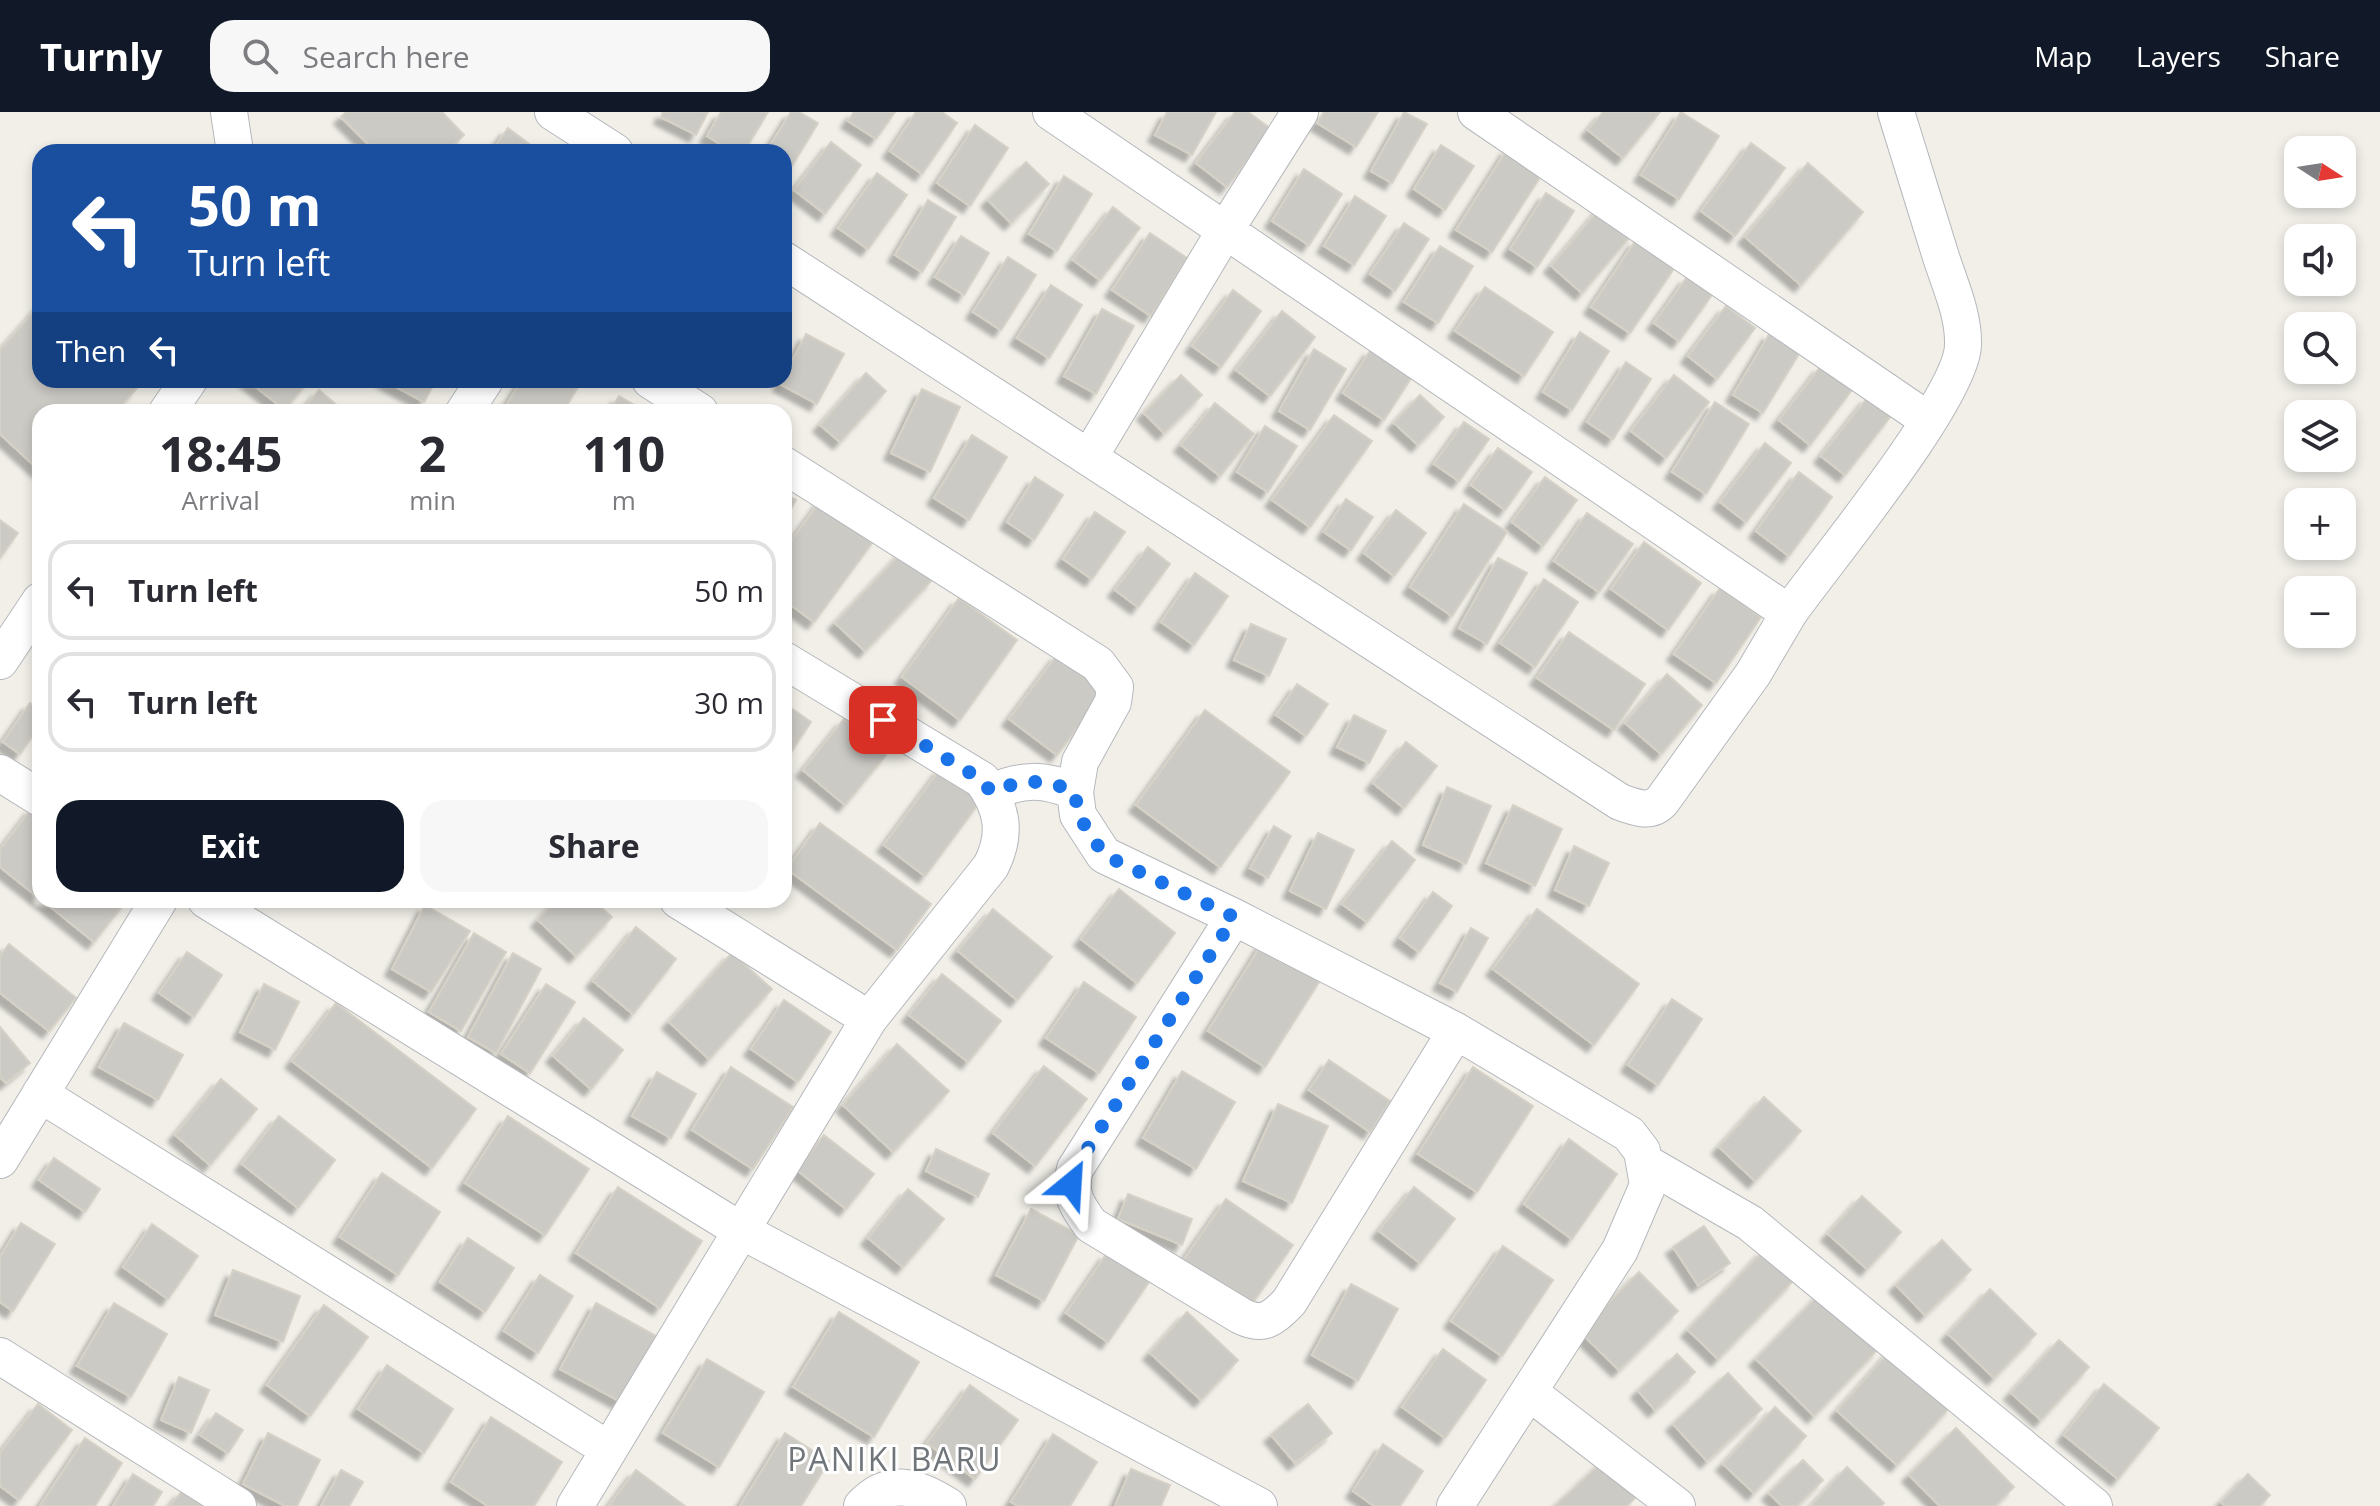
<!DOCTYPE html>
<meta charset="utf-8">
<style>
body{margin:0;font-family:"Open Sans",sans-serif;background:#f7f7f7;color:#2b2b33;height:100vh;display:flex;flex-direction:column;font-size:30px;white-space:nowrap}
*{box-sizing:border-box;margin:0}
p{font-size:26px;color:#7c7c81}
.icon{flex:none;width:44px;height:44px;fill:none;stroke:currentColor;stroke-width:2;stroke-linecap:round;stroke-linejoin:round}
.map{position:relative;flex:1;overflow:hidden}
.drawer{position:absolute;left:32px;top:292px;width:760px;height:504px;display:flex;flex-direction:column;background:#fff;border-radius:24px;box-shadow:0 4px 12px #0003}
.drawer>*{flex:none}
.guide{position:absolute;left:32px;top:32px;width:760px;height:244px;border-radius:24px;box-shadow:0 4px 12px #0003;background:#1a4fa0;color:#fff;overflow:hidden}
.needle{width:52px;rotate:102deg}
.controls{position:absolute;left:2284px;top:24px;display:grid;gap:16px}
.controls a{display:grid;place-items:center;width:72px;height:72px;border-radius:16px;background:#fff;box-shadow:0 4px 12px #0003;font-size:40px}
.pin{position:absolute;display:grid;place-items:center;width:68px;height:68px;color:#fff;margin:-34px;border-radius:16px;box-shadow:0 4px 12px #0006}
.me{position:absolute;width:88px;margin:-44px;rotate:27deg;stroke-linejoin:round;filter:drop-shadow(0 0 6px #0008)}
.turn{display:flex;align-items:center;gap:28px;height:168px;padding:0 24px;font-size:36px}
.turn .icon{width:104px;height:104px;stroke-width:2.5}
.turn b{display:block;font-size:56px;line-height:68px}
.then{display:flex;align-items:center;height:76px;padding:0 24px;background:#0003;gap:16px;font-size:30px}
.eta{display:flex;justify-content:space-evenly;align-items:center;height:136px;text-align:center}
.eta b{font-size:48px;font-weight:700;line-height:56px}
.primary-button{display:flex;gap:16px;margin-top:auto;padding:16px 24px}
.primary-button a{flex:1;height:92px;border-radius:24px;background:#111827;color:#fff;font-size:32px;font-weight:700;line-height:92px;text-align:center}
.primary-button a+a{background:#f7f7f7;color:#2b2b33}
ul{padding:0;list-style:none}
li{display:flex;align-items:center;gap:24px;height:100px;margin:0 16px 12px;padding:0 8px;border:4px solid #e1e1e2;border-radius:24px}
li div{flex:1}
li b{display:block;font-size:30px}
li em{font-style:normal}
header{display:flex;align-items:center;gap:48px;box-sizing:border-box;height:112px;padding:0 40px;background:#111827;color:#fff}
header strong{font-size:38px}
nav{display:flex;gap:44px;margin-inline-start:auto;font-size:28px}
.search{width:560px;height:72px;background:#f7f7f7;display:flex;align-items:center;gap:20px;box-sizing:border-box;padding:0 28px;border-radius:24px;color:#7c7c81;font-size:30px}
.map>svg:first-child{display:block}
</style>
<header>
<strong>Turnly</strong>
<div class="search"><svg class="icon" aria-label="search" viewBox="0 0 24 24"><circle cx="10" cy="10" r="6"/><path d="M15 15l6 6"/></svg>Search here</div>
<nav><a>Map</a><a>Layers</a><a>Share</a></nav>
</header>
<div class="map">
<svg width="2380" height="1394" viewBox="0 0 2380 1394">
<defs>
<filter id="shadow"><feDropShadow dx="-7" dy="7" stdDeviation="2" flood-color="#0004"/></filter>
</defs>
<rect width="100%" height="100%" fill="#f1efe8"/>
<path fill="#cccac5" stroke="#d6d1c6" stroke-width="2" filter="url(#shadow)" d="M346,0H442L464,23L447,40H376L341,5Z
M663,0H708L696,23L661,5Z
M721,0H768L744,40H733L707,24Z
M791,0H799L818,11L784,67V40H766Z
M854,0H895L876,27L848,9Z
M916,0H942L957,11L922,62L890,39Z
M1167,0H1216L1192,43L1155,23Z
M1235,0H1248L1271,17L1227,75L1196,51Z
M1324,0H1378L1356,35L1317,11Z
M1404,0L1427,12L1392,71L1371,59Z
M1603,0H1660L1623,46L1588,18Z
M1681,0L1719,24L1679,87L1641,63Z
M975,13L1008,36L970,94L937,71Z
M508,16L540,40H491Z
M831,30L861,53L825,102L794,78Z
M1751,31L1785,56L1735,124L1701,99Z
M1441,33L1474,54L1445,98L1414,77Z
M1508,36L1544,59L1492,140L1456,118Z
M1026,50L1049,72L1011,111L988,88Z
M1808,51L1863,100L1801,173L1745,125Z
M1304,57L1342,82L1309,133L1272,109Z
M877,61L907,83L868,137L838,116Z
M1064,64L1092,82L1057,139L1029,122Z
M1546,81L1574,99L1537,155L1510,137Z
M1355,84L1386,104L1354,153L1324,134Z
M928,88L956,105L922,160L895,143Z
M1602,94L1634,120L1582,181L1551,154Z
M1113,95L1140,116L1100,168L1073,148Z
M1404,111L1429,127L1395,179L1370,162Z
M1150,121L1187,146L1151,204L1112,178Z
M961,124L989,141L964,183L935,165Z
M1636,128L1675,155L1630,221L1591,195Z
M1440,134L1473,154L1438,211L1404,190Z
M1008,145L1036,163L1001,218L973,200Z
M1687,165L1712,183L1679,229L1654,211Z
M1051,173L1082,193L1049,246L1017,226Z
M1485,175L1553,220L1524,264L1455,219Z
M1233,178L1261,199L1221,255L1192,234Z
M40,193V268H129L137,276L116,300H40V359L0,322V238Z
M1726,194L1755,216L1717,267L1688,244Z
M1102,197L1134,214L1096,282L1064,264Z
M1282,199L1315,225L1270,284L1236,258Z
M1580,220L1609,239L1572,298L1543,280Z
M1770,221L1800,240L1763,301L1733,283Z
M806,222L844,242L817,292L780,272Z
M1314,237L1346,257L1310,318L1279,299Z
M1371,237L1413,263L1384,308L1343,281Z
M1626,250L1651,267L1613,327L1587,310Z
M1821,254L1852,278L1810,333L1779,308Z
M866,261L886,279L840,330L820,313Z
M1181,263L1202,283L1164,321L1144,301Z
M1674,263L1709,290L1666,346L1631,319Z
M247,268H309L285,298Z
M383,268H436L424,290Z
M522,268H582L563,300H502Z
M922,277L960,295L930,360L891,341Z
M319,278L339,295L335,300H301Z
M1420,283L1444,305L1418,333L1394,311Z
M619,284L646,300H609Z
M1868,285L1891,304L1845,363L1821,344Z
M1715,290L1749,312L1706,382L1672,360Z
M1215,291L1254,322L1220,364L1181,333Z
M1334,303L1372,329L1310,415L1272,388Z
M1464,310L1489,327L1459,369L1434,352Z
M1265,314L1297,334L1268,380L1237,360Z
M972,323L1007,345L969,408L934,386Z
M1765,331L1791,351L1746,410L1720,390Z
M1498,336L1532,360L1505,398L1471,373Z
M1799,360L1832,385L1789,444L1756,419Z
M1035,365L1063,383L1034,428L1007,410Z
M1545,365L1577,388L1543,434L1512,410Z
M784,381L796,388L784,409Z
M1346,387L1373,405L1351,438L1324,420Z
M821,388L875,427L814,510L784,488V439Z
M1464,392L1507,420L1452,504L1410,475Z
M1396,398L1426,421L1394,464L1364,441Z
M1095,400L1125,420L1092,467L1063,447Z
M1587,401L1633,432L1599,480L1554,449Z
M0,408L18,421L0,446Z
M1644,430L1701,471L1668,518L1611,477Z
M1148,435L1170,452L1138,495L1115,478Z
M903,439L933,467L865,539L835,511Z
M1498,446L1527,461L1487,532L1459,516Z
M1195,461L1228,484L1194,533L1161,510Z
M1544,467L1578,490L1535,555L1500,531Z
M1720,476L1761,505L1716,571L1674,542Z
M959,486L1017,528L960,608L902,565Z
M1251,512L1286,527L1269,564L1234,548Z
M1569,520L1645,572L1614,618L1537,566Z
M1058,542L1106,578L1057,643L1009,607Z
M1667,562L1702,593L1661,642L1625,611Z
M1297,572L1328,592L1306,624L1276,603Z
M30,591L40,598V613L20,642L3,630Z
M784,591L811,610L784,651Z
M1205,598L1290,660L1220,755L1136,693Z
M1354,603L1386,619L1369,651L1337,635Z
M844,607L886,643L845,693L803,658Z
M1406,630L1437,654L1404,696L1373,671Z
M941,656L982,687L925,764L884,733Z
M1447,675L1491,694L1466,752L1423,733Z
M1513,693L1562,717L1535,774L1486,751Z
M32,696L40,703V787L0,755V738Z
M820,711L931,792L897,838L787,757Z
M1274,714L1291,724L1268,766L1250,756Z
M1318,721L1354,738L1326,797L1290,779Z
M1392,729L1415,748L1367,810L1342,792Z
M1574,734L1609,751L1589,794L1555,778Z
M1119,777L1175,821L1137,871L1081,827Z
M1433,780L1452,794L1419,840L1400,826Z
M42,788H127L94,830Z
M557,788H593L612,805L576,844L538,808Z
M425,793L470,819L431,880L392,857Z
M993,797L1052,845L1017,888L958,839Z
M1537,797L1639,872L1594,933L1493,857Z
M636,815L676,847L633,902L593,869Z
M1471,816L1488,826L1457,880L1440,871Z
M474,821L506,840L461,919L429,900Z
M1263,830L1321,867L1265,955L1208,919Z
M9,832L76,886L49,919L0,881V844Z
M187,840L222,863L194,905L159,881Z
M513,841L541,857L496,941L468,925Z
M732,841L772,877L709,947L669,910Z
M942,862L1001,909L968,950L909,903Z
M1084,870L1136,905L1099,961L1046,926Z
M264,872L299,890L275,938L240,920Z
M546,872L575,890L530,961L501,942Z
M1672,887L1702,907L1658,973L1628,953Z
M784,888L831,920L798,970L751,937Z
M336,891L476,997L432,1056L292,949Z
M584,906L623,938L591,977L553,944Z
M124,911L183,943L158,988L99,955Z
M0,915L30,951L6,971L0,965Z
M897,932L949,979L893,1040L843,993Z
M1329,948L1390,989L1370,1020L1309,978Z
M1044,954L1087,987L1035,1054L993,1021Z
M731,955L793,995L753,1057L692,1018Z
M1473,955L1533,994L1477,1080L1418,1042Z
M1182,959L1235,990L1196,1057L1143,1026Z
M657,960L696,982L671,1026L632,1004Z
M221,967L257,997L210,1053L175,1023Z
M1764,985L1801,1019L1755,1069L1719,1035Z
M1278,992L1328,1014L1292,1091L1243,1069Z
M279,1004L335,1048L298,1096L242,1052Z
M508,1004L589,1057L545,1123L465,1071Z
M824,1023L874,1062L846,1097L797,1058Z
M1569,1027L1617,1062L1572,1127L1524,1092Z
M936,1037L989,1062L978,1085L926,1059Z
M54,1046L100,1077L85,1100L39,1068Z
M382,1061L440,1100L398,1163L340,1125Z
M618,1075L702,1129L660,1196L576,1141Z
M1414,1075L1455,1107L1420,1151L1379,1119Z
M908,1077L944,1107L903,1155L868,1126Z
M1128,1082L1192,1107L1182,1133L1118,1107Z
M1862,1084L1901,1120L1867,1157L1828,1122Z
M1226,1087L1293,1133L1247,1199L1180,1153Z
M1031,1097L1079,1123L1044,1189L996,1163Z
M21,1111L55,1132L13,1199L0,1190V1145Z
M152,1112L198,1144L168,1187L123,1155Z
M1704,1114L1730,1151L1698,1173L1673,1135Z
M468,1126L514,1156L485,1200L440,1170Z
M1942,1128L1971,1158L1925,1203L1896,1173Z
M1503,1134L1553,1168L1502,1244L1451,1209Z
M1764,1138L1794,1168L1718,1247L1688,1218Z
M1107,1141L1149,1170L1108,1230L1066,1201Z
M233,1158L300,1184L283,1230L215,1203Z
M1639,1160L1678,1199L1619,1258L1580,1220Z
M540,1163L573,1184L538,1241L504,1219Z
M1351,1172L1398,1197L1358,1269L1312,1243Z
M1990,1177L2036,1222L1994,1266L1948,1222Z
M1822,1180L1879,1236L1814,1304L1756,1247Z
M114,1191L167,1222L131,1285L77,1254Z
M596,1191L656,1224L621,1290L560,1257Z
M324,1193L368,1225L310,1304L267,1273Z
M839,1200L919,1250L874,1325L793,1275Z
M1187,1200L1238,1248L1201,1288L1150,1241Z
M2059,1228L2089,1255L2041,1308L2011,1281Z
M1443,1237L1486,1268L1445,1326L1402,1295Z
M1891,1238L1951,1294L1897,1353L1837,1299Z
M1677,1242L1695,1260L1655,1298L1638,1279Z
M707,1247L764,1280L719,1355L663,1321Z
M387,1253L453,1297L424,1341L358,1297Z
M1728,1261L1762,1297L1707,1349L1673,1312Z
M179,1265L209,1278L191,1321L161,1308Z
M2104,1272L2159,1316L2118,1367L2064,1323Z
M970,1273L1018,1308L975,1367L927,1331Z
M38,1292L72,1318L19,1388L0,1374V1341Z
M1308,1292L1332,1321L1295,1351L1271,1323Z
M1775,1295L1806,1324L1754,1381L1723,1352Z
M216,1301L243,1318L228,1341L200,1323Z
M491,1305L562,1350L534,1394H488L451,1370Z
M1956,1316L2014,1375L1995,1394H1940L1909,1363Z
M268,1321L320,1348L297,1394H285L243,1372Z
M785,1321L829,1349L801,1394H740Z
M1053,1322L1097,1350L1070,1394H1018L1011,1390Z
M85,1326L122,1351L95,1394H40Z
M1383,1332L1423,1359L1400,1394H1374L1353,1379Z
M1803,1348L1823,1368L1797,1394H1782L1769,1381Z
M1603,1349L1636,1385L1627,1394H1555Z
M1847,1355L1884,1391L1881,1394H1811Z
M1131,1357L1170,1373L1161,1394H1115Z
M341,1358L363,1370L349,1394H321Z
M636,1358L685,1394H609Z
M133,1362L162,1380L153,1394H113Z
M2248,1362L2270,1383L2260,1394H2225L2221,1390Z
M182,1379L203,1394H170Z"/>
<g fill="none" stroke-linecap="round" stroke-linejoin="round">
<g stroke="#b5b8bc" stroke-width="38">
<path id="street" d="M229,0L235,40
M553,0L615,40
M1051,0L1789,501C1825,450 1962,285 1963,233C1964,203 1950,173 1941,145C1926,97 1911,48 1896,0
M1476,0L1928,308
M784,148L1620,690C1635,695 1650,702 1662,689L1753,562L1789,501
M650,268L700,300
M167,300L189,268
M464,300L485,268
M1090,344L1226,117L1300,0
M784,353L1098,552L1115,575L1113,590L1080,650L1075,680L1078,703L1104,743L1234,805L1456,919L1629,1022L1642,1039L1648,1073L1620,1138L1455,1394
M0,549L40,489
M0,661L40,686
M991,680C1022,667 1044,666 1075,680
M206,788L740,1118L1259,1394
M678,788L869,907
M1234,805L1075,1057C1068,1081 1077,1094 1091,1113L1241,1204C1263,1215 1273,1207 1289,1190L1456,919
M40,982L608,1337
M0,1048L159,788
M1646,1051L1750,1111L2094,1394
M0,1244L238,1394
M1529,1280L1677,1394
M575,1394L869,907L991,754C1007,722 1003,697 982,668L784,548
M862,1394C889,1365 917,1374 948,1394"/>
</g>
<use href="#street" stroke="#fff" stroke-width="36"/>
</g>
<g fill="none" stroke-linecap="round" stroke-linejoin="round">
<path stroke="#1a73e8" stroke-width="14" stroke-dasharray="0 25.2" d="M883,608L982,668L991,680C1022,667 1044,666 1075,680L1078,703L1104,743L1234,805L1075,1057L1071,1072"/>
</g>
<g text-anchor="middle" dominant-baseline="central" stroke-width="6" stroke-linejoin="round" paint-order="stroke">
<g font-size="32" letter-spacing="2" fill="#70757a" stroke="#fff">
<text x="895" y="1346">PANIKI BARU</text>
</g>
</g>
</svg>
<div class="controls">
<a><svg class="needle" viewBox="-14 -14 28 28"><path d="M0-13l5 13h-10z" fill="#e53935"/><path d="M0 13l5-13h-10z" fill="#7c7c81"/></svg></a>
<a><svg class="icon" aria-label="sound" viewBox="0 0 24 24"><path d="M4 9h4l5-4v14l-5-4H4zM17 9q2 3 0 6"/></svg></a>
<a><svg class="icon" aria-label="search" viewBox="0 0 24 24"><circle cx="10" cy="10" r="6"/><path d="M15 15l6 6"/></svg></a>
<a><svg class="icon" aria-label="layers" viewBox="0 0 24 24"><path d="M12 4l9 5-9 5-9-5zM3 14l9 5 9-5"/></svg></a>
<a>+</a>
<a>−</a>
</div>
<div class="pin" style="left:883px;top:608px;background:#d93025"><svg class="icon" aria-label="arrive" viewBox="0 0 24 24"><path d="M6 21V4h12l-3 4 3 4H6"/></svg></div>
<svg class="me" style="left:1071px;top:1072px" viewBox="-20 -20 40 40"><path d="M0-17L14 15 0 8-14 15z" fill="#1a73e8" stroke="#fff" stroke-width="4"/></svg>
<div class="guide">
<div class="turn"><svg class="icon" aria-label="left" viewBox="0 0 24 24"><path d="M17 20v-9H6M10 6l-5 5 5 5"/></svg><div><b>50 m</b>Turn left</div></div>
<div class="then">Then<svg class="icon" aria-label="left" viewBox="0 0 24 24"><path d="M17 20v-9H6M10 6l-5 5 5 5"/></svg></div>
</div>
<section class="drawer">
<div class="eta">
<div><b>18:45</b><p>Arrival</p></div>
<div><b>2</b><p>min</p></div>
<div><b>110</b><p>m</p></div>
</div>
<ul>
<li><svg class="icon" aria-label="left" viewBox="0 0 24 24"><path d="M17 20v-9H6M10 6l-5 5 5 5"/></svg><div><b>Turn left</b></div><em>50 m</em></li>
<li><svg class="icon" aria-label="left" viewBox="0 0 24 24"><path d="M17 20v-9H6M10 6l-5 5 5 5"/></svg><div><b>Turn left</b></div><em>30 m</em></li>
</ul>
<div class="primary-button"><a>Exit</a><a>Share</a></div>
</section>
</div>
